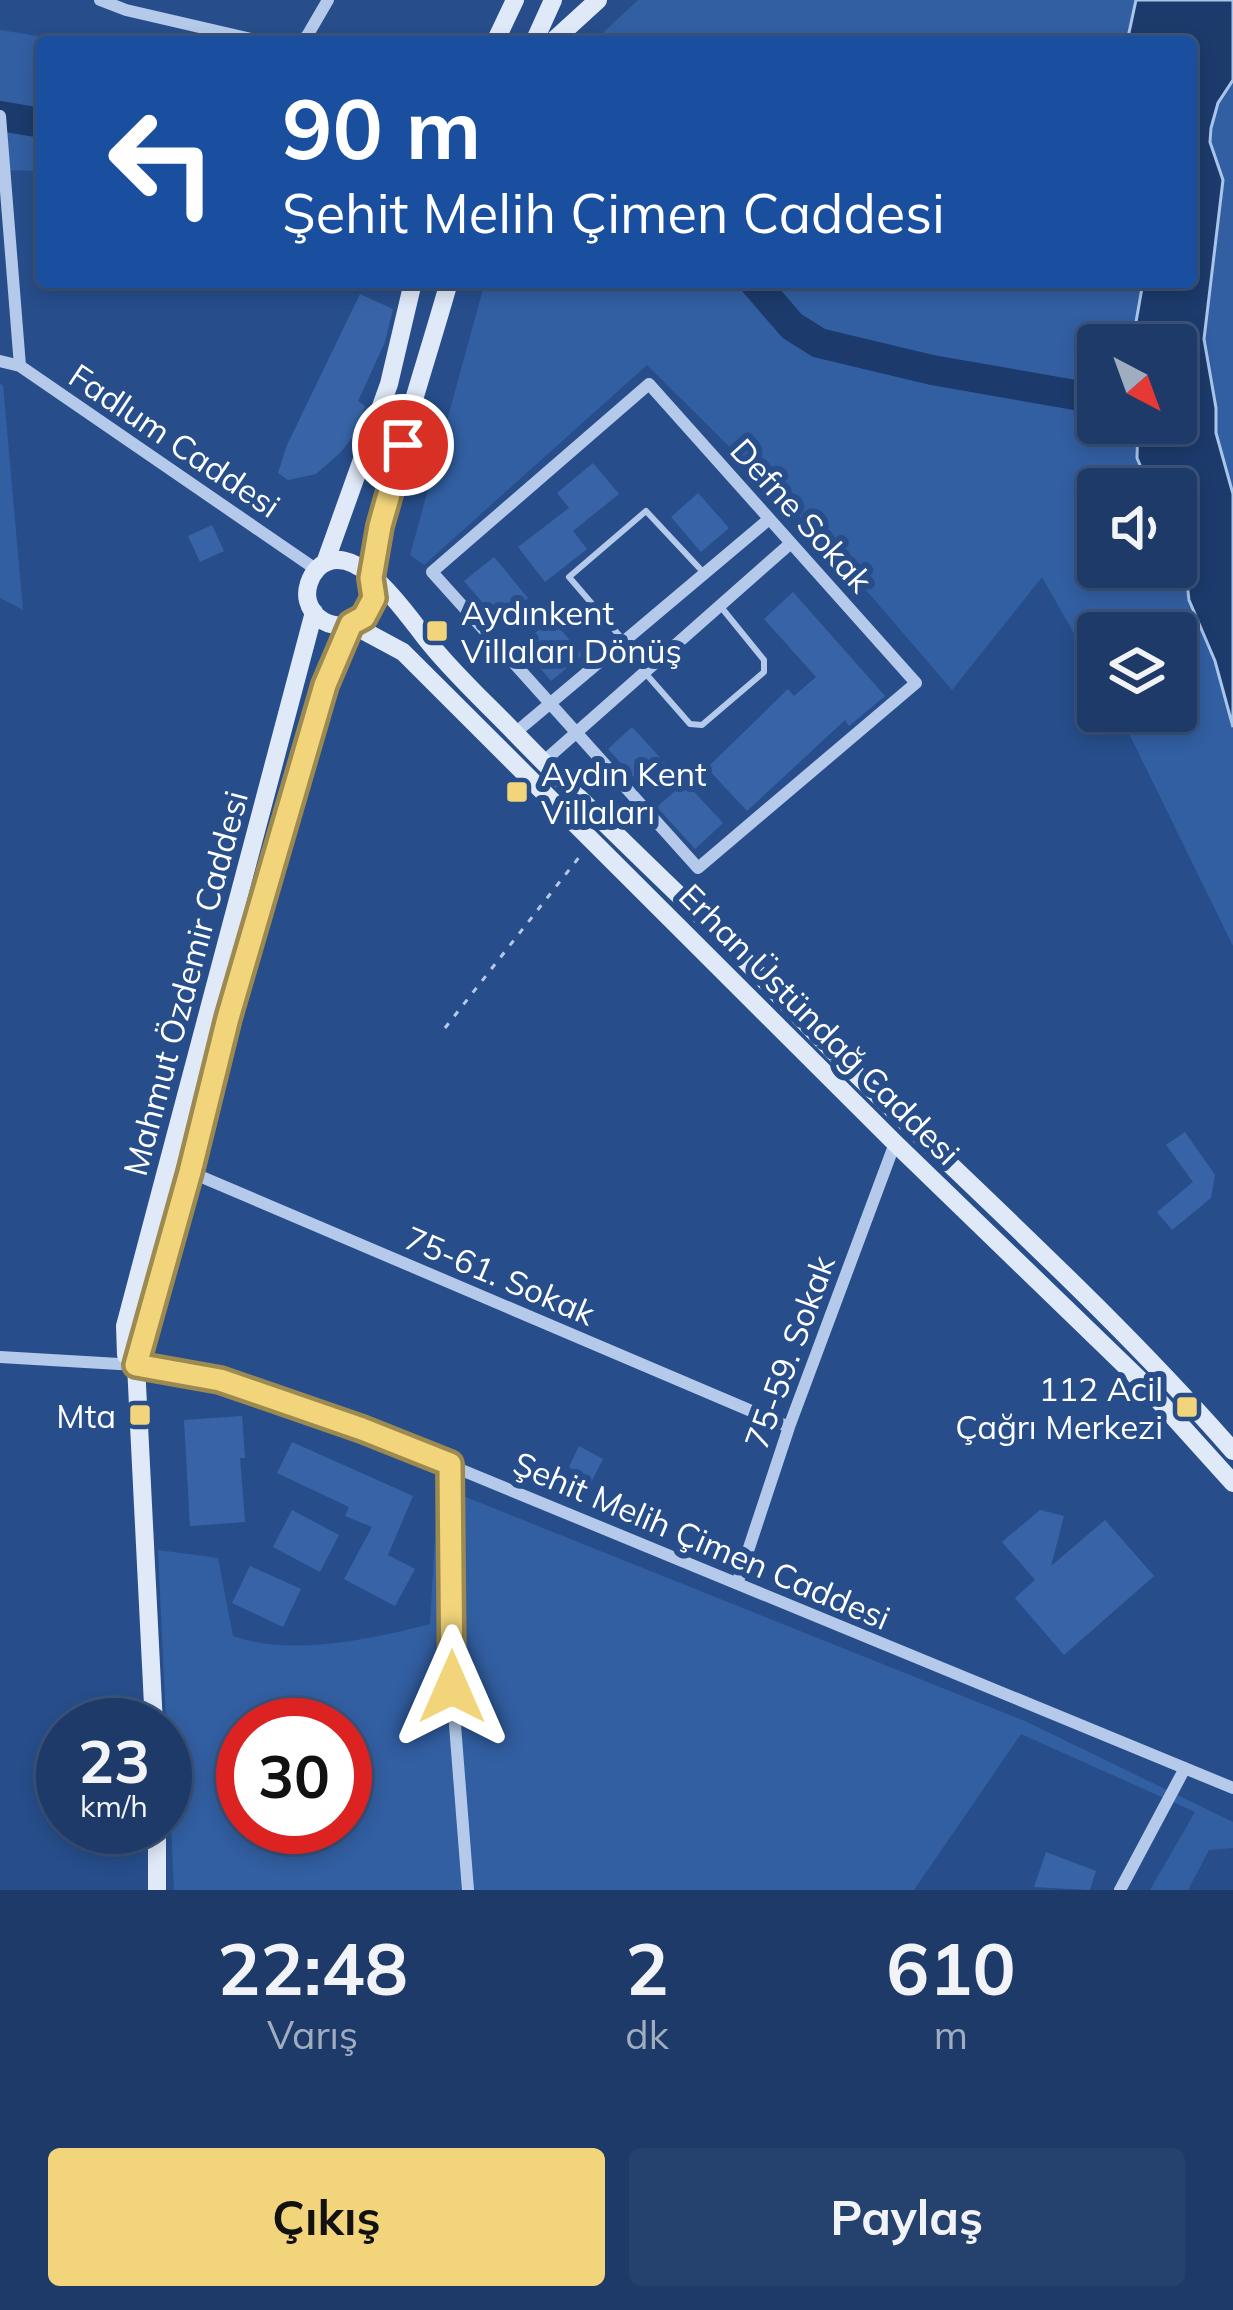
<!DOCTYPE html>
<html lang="tr">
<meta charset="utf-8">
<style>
body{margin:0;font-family:Mulish,sans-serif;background:#25416e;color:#f1f3f6;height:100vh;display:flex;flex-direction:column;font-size:45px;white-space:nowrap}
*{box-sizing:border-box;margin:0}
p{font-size:39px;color:#a0adc0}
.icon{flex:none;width:66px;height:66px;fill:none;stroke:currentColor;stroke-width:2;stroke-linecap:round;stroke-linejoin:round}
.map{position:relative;height:1890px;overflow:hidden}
.panel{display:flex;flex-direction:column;background:#1d3a68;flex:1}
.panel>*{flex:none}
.top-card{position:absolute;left:36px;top:36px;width:1161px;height:252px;border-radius:12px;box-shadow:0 6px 18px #0003,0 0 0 3px #3b547c;background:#1a4fa0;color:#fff;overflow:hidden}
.needle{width:78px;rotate:139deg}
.tools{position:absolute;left:1077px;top:324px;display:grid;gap:24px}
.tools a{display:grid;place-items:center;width:120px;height:120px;border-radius:12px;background:#1d3a68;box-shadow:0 6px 18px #0003,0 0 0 3px #3b547c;font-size:60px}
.speed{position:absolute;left:36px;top:1698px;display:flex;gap:24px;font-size:60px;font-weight:700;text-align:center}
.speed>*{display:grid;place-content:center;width:156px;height:156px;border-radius:50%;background:#1d3a68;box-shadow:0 6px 18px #0003,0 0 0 3px #3b547c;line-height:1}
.speed small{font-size:30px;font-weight:400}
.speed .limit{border:18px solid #d22;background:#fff;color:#111}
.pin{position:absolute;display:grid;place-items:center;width:102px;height:102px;color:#fff;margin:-51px;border:6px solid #fff;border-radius:50%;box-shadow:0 3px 12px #0007}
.me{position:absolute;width:132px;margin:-66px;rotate:0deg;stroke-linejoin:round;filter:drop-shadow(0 0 9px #0008)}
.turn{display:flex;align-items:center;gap:42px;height:252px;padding:0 48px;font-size:54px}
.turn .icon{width:156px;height:156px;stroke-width:2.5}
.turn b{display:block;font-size:84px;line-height:102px}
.eta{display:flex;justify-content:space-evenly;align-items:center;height:204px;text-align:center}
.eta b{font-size:72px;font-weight:700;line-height:84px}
.cta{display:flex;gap:24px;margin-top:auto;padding:24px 48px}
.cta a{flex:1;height:138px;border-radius:12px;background:#f2d57b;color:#111;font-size:48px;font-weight:700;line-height:138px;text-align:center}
.cta a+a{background:#25416e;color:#f1f3f6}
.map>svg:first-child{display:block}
</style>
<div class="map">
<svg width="1233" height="1890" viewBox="0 0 1233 1890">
<rect width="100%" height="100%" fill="#274e8b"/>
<path fill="#325fa2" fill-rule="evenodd" d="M638,0H1136L1127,42H593Z
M0,30L75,42H42V171L0,170Z
M1233,80V494L1216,433V408L1204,339L1223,181L1210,142L1211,128L1218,103Z
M485,282H1143L1132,345H1098V423H1138L1137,458L1165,476L1174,489H1098V567H1176V496L1193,612L1215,661L1233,727V946L1118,711H1176V633H1098V676L1042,577L952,690L823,540L647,365L424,565L410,555Z
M0,384L3,385L23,610L0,598Z
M438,1486L1025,1721L1233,1822V1848L1209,1850L1188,1890H1150L1195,1812L1021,1734L914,1890H174L158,1550L218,1558L233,1636C292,1657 371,1639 430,1624ZM243,1725H345V1827H243Z"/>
<path fill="#1c3a6b" stroke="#aac5ea" stroke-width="3" d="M1136,0H1233V80L1218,103L1211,128L1210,142L1223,180L1204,339L1216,408V433L1233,494V727L1215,661L1189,600L1176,489L1164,476L1146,479L1137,458L1138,423H1176V345H1132L1143,282H1191V42H1127Z"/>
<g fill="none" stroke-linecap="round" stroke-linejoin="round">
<path stroke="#1c3a6b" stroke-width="30" d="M0,116L42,123
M754,282L792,326L819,343L932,370L1098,399"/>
</g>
<path fill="#3864a7" d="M360,294L393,309L385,342L358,401L365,406L363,413L352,438L340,453L316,474L288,480L278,473L287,445Z
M593,463L619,494L573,531L587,549L545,582L518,547L569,508L557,493Z
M698,493L729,528L701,552L671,517Z
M212,525L224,551L200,562L188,536Z
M494,557L528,598L499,622L464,581Z
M793,592L885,696L849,726L845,720L747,811L707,768L788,689L794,696L816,677L764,619Z
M552,619L582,655L551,681L521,645Z
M632,727L666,764L642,786L608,749Z
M685,782L723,823L695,849L657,807Z
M1185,1132L1215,1175L1211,1198L1172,1230L1157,1212L1193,1182L1166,1145Z
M242,1416L245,1458H240L245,1522L190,1526L184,1420Z
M292,1442L413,1496L388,1555L415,1569L395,1606L344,1579L372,1527L345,1516L349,1507L277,1473Z
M579,1446L603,1459L583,1498L582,1475L569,1467Z
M292,1510L339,1535L320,1572L273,1547Z
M1040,1510L1064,1516L1051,1566L1105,1520L1154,1576L1064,1655L1015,1598L1035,1580L1002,1542Z
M250,1566L301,1589L283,1627L232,1603Z
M1046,1852L1096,1871L1090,1890L1034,1887Z"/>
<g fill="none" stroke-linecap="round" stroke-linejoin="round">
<path stroke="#b5caea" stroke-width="3" stroke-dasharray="6 9" stroke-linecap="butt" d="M445,1028L580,856"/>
<path stroke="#b5caea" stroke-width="6" d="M624,641L569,577L646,511L704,573
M647,675L690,724L702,725L764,672V660L721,607"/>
<path stroke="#b5caea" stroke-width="12" d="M100,0L126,10L264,42
M299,42L307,36L328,0
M0,116L20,366
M0,361L20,366L317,570
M649,384L916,683L698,868L432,572Z
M515,733L768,520
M543,762L791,543
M190,1172L789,1427
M0,1357L136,1365L220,1380L362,1429L1233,1788
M450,1464L452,1687L468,1890
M738,1581L789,1427L895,1143
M1120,1890L1185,1768"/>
<path stroke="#e0e9f8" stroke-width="18" d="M495,42L515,0
M534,42L553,0
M552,42L598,0
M449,282C426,363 398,445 380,527C377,541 373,557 372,572C371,584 377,595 371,607C358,634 316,631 308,601C305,590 310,576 318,568C354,534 407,615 427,640C453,673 485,702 514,732C577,797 642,860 708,923C758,972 805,1024 854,1072C982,1197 1116,1317 1233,1451
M325,563L389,384L413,282
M351,624L403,652L895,1143L1140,1380L1233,1483
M136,1365L126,1355L125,1326L314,612
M154,1725L136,1365L190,1172L228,1018L325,685L351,624
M157,1827V1890"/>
</g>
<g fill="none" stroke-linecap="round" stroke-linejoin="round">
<g stroke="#9d8a50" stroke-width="30">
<path id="route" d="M403,445L380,526L371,578L374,598L364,617L351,624L325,685L228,1018L190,1172L136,1365L220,1380L362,1429L450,1464L452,1687"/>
</g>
<use href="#route" stroke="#f2d57b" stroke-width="21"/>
</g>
<g fill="#f2d57b" stroke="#274e8b" stroke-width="4.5">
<rect x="425" y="619" width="24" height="24" rx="6"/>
<rect x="505" y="780" width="24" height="24" rx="6"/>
<rect x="1175" y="1395" width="24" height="24" rx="6"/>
<rect x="128" y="1403" width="24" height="24" rx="6"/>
</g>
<g text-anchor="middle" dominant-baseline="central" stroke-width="12" stroke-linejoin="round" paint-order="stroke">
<g font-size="33" fill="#fff" stroke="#274e8b">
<text transform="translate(175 440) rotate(34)">Fadlum Caddesi</text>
<text transform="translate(802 515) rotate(48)">Defne Sokak</text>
<text transform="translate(185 983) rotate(-75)">Mahmut Özdemir Caddesi</text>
<text transform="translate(820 1024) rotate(45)">Erhan Üstündağ Caddesi</text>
<text transform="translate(500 1275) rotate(23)">75-61. Sokak</text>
<text transform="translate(789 1352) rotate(-70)">75-59. Sokak</text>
<text transform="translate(702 1540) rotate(23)">Şehit Melih Çimen Caddesi</text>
</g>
<g font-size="33" fill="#fff" stroke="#274e8b" text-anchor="start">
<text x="461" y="612">Aydınkent<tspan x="461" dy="38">Villaları Dönüş</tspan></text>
<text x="541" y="773">Aydın Kent<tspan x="541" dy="38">Villaları</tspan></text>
<text x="1163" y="1388" text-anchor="end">112 Acil<tspan x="1163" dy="38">Çağrı Merkezi</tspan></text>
<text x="116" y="1415" text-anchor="end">Mta</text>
</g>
</g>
</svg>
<div class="tools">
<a><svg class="needle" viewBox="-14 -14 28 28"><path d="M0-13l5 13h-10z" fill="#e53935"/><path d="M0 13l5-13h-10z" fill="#a0adc0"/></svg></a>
<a><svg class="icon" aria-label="sound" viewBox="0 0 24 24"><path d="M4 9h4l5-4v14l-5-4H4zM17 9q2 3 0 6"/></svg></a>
<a><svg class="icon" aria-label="layers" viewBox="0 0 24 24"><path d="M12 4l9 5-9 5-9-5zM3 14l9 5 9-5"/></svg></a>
</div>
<div class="speed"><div>23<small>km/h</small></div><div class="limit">30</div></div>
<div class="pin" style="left:403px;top:445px;background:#d93025"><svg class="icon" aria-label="arrive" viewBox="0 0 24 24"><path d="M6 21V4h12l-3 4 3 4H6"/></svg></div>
<svg class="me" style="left:452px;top:1687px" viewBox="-20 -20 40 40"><path d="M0-17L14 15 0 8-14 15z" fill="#f2d57b" stroke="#fff" stroke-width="4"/></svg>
<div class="top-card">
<div class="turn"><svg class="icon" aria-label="left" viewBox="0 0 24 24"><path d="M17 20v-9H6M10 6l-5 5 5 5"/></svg><div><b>90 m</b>Şehit Melih Çimen Caddesi</div></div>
</div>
</div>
<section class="panel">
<div class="eta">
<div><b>22:48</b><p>Varış</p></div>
<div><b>2</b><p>dk</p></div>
<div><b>610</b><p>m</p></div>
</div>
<div class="cta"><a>Çıkış</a><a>Paylaş</a></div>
</section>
